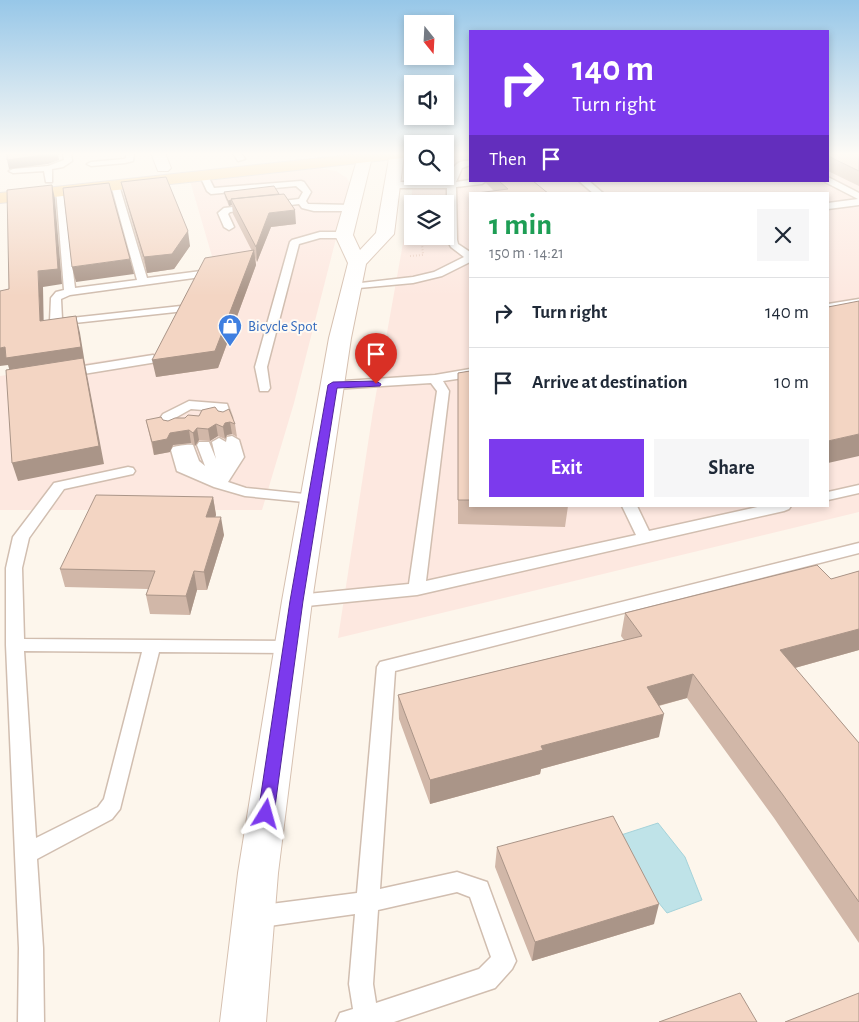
<!DOCTYPE html>
<meta charset="utf-8">
<style>
body{margin:0;font-family:"Alegreya Sans",sans-serif;background:#f6f6f7;color:#1f2937;height:100vh;display:flex;flex-direction:column;font-size:19px;white-space:nowrap}
*{box-sizing:border-box;margin:0}
p{font-size:16px;color:#747a83}
.icon{flex:none;width:28px;height:28px;fill:none;stroke:currentColor;stroke-width:2;stroke-linecap:round;stroke-linejoin:round}
.map{position:relative;flex:1;overflow:hidden}
.side{position:absolute;left:469px;top:192px;width:360px;height:315px;display:flex;flex-direction:column;background:#fff;border-radius:0px;box-shadow:0 2px 8px #0003}
.side>*{flex:none}
.top-card{position:absolute;left:469px;top:30px;width:360px;height:152px;border-radius:0px;box-shadow:0 2px 8px #0003;background:#7c3aed;color:#fff;overflow:hidden}
.needle{width:32px;rotate:162deg}
.buttons{position:absolute;left:404px;top:15px;display:grid;gap:10px}
.buttons a{display:grid;place-items:center;width:50px;height:50px;border-radius:0px;background:#fff;box-shadow:0 2px 8px #0003;font-size:25px}
.pin{position:absolute;display:grid;place-items:center;width:42px;height:42px;color:#fff;margin:-51px -21px;border-radius:50% 50% 50% 0;rotate:-45deg;box-shadow:0 0 5px #0007}
.pin .icon{rotate:45deg}
.me{position:absolute;width:55px;margin:-28px;rotate:8deg;stroke-linejoin:round;filter:drop-shadow(0 0 4px #0008)}
.turn{display:flex;align-items:center;gap:18px;height:105px;padding:0 20px;font-size:22px}
.turn .icon{width:65px;height:65px;stroke-width:2.5}
.turn b{display:block;font-size:35px;line-height:42px}
.then{display:flex;align-items:center;height:48px;padding:0 20px;background:#0003;gap:10px;font-size:19px}
.round{display:grid;place-items:center;flex:none;width:52px;height:52px;border-radius:0px;background:#f6f6f7}
.head{display:flex;align-items:center;justify-content:space-between;height:85px;padding:0 20px}
h1{font-size:30px;font-weight:700;line-height:38px;color:#1e9e55}
.primary-button{display:flex;gap:10px;margin-top:auto;padding:10px 20px}
.primary-button a{flex:1;height:58px;border-radius:0px;background:#7c3aed;color:#fff;font-size:20px;font-weight:700;line-height:58px;text-align:center}
.primary-button a+a{background:#f6f6f7;color:#1f2937}
ul{padding:0;list-style:none}
li{display:flex;align-items:center;gap:15px;height:70px;padding:0 20px;border-top:1px solid #e0e1e3}
li div{flex:1}
li b{display:block;font-size:19px}
li em{font-style:normal}
.map>svg:first-child{display:block}
</style>
<div class="map">
<svg width="859" height="1022" viewBox="0 0 859 1022">
<rect width="100%" height="100%" fill="#fdf6ec"/>
<path fill="#fde8e0" fill-rule="evenodd" d="M470,153V181H828V153H859V512L338,638L373,411L415,176H445V155ZM470,194H828V506H470ZM412,204H445V236H412Z
M318,168L336,171L347,178L350,184L294,403L262,510H0V376L161,352L214,263L190,181Z"/>
<path fill="#bfe3e8" stroke="#a5d3da" d="M658,823L685,857L702,900L667,913L636,875L618,836Z"/>
<g fill="none" stroke-linecap="round" stroke-linejoin="round">
<g stroke="#d1beb0" stroke-width="3">
<path id="lane" d="M63,153H71L72,161L63,167L52,169V182H46L44,171L13,173L9,171L13,169L48,166L64,160Z
M126,153H134L133,161L125,163L91,166L87,164L91,162L124,159L126,158Z
M233,153H241L245,159L238,161Z
M464,161H470V165L462,168L456,182L470,180L486,181L482,184L456,187L457,240L458,244L470,252V262L442,276L413,283L348,289L347,287L348,285L352,284L413,277L434,272L464,257L451,247L447,240V188H393L389,185L393,182H448C450,173 453,163 464,161Z
M204,173L208,176L214,188L301,181L304,182L311,192L306,201L308,204L351,205L356,208L351,211H314L302,208L299,204L230,212L228,214L234,227L229,230L224,227L218,213L224,208L299,199L303,192L296,186L211,194L207,191L200,176Z
M828,177L859,193V205L828,209V203L858,199L825,182L828,181Z
M579,181H589L604,194H594Z
M115,182L119,185L147,278L201,271L206,274L201,277L70,295L61,299L62,319L181,306L187,309L185,311L56,325L50,321L51,298L56,292L64,290L56,189L63,191L75,288L137,280L111,185Z
M320,232H344L349,235L344,238H320L299,244L267,367L270,388L268,391H260L255,367L290,242L292,240Z
M859,299V305L828,310V304Z
M153,355L159,359L157,362L65,377L59,373L65,369Z
M470,369V377L443,381L449,391L426,581L636,535L622,506H637L649,531L762,506H791L789,509L784,511L417,595L297,607L291,605L289,601L291,597L297,595L409,584L437,391L431,383L333,389L327,385L329,382L435,375Z
M189,401L227,404L232,418L225,422L220,421L216,411L191,409L175,418L178,428L176,431H166L161,417L163,414Z
M232,436L239,440L244,457L228,482L246,488L314,495L319,496L321,499L319,502L314,503L245,496L214,487L177,471L171,450L173,447C178,446 188,444 193,445L199,461L205,466L197,445L199,442H209L216,459L212,442L219,438L226,442L227,437Z
M128,467L133,468L135,471L133,474L64,489L29,538L22,568L24,639L290,641L296,642L299,647L296,652L290,653L159,652L120,809L112,819L37,859L43,948L44,1022H18L19,948L6,645V568L13,537L54,483ZM24,651L142,652L104,799L98,807L36,838Z
M859,485V493L828,500V492Z
M859,543V553L395,671L380,889L457,872L487,882L516,961L512,969L495,988L486,991L394,1022H336L340,1013L353,1009L349,984L355,914L255,928L247,925L244,917L247,909L255,906L357,893L377,667L380,662ZM457,892L470,897L491,957L479,969L376,1003L373,984L378,910Z"/>
</g>
<g stroke="#d1beb0" stroke-width="2">
<path id="street" d="M151,153H165L171,168L168,171H158Z"/>
</g>
<g stroke="#d6c0b0" stroke-width="2">
<path id="secondary" d="M359,153H373L353,235L360,250L376,233L390,153H404L394,234L366,264L351,338L312,601L278,873L266,1022H220L238,873L282,601L329,338L348,263L335,235Z"/>
</g>
<g stroke="#dad1cd" stroke-width="2">
<path id="primary" d="M367,153H412V157L0,203V193Z"/>
</g>
<path stroke="#d9b8a5" stroke-width="2" stroke-dasharray="0.5 2.5" stroke-linecap="butt" d="M410,256L423,255L422,244H428"/>
<use href="#lane" fill="#fff" fill-rule="evenodd"/>
<use href="#street" fill="#fff" fill-rule="evenodd"/>
<use href="#secondary" fill="#fff" fill-rule="evenodd"/>
<use href="#primary" fill="#fbd9a5" fill-rule="evenodd"/>
</g>
<path fill="#d1b7a8" d="M828,153H859V186L828,171Z
M486,181H533L549,194H477V193L494,191L486,183Z
M121,182L190,246L174,269L147,273L124,195Z
M224,192L296,224L271,227L257,262L255,258L256,265L218,368L156,377L252,251L233,214L232,205L229,206L225,197Z
M470,371V506H568L565,527L458,524V373Z
M218,411L235,424L237,437L232,434L227,435L225,439L218,436L210,441L199,440L195,446L191,443L173,445L170,452L154,455L146,420H163L168,421L199,416Z
M213,497L216,515L215,517L224,535L207,590H197L190,615L150,614L146,595L148,589L65,587L60,569Z
M859,571V650L795,668L859,743V943L774,818L687,698L659,706V737L541,769L540,774L430,804L399,719L398,695L624,640L621,636L625,613L831,579Z
M497,847L654,924L532,961L495,867Z"/>
<path fill="#aa9588" d="M50,153H58L59,160L48,164L9,169L7,160Z
M52,185L55,199L62,284L43,287L44,338L40,321L38,271Z
M231,200L232,205L229,206L228,201Z
M295,210L296,224L271,227L257,262L256,247L269,213Z
M188,231L190,246L174,269L147,273L144,257Z
M254,250L256,265L218,368L156,377L152,360Z
M130,259L134,274L76,282L72,267Z
M76,316L80,333L85,364L104,464L18,481L12,463L11,375L8,365L0,366V348L5,347Z
M230,422L232,434L227,435L225,439L223,427L225,423Z
M216,424L218,436L210,441L208,429Z
M197,428L199,440L195,446L193,433Z
M189,430L191,443L173,445L170,452L154,455L152,442L170,433Z
M859,434V456L828,463V441Z
M213,497L216,515L209,535L206,517Z
M221,517L224,535L207,590L204,572Z
M194,571L197,590L190,615L186,596Z
M859,629V650L773,674L780,650Z
M693,674L687,698L642,710L647,687Z
M664,714L659,737L541,769L540,774L430,804V780L541,746Z
M659,904L654,924L532,961L535,942Z"/>
<path fill="#f3d5c3" stroke="#aa9588" d="M7,153H50L45,155L7,160Z
M828,153H859V171L828,156Z
M166,177L188,231L172,254L144,257L121,182Z
M499,181H533L549,194H478L477,193L508,189Z
M109,183L130,259L72,267L63,188Z
M52,185L58,269L38,271L40,321L76,316L81,347L6,358L5,347L0,348V291L9,289L7,190Z
M274,186L279,194L231,199L232,200L228,201L224,192Z
M284,194L295,210L269,213L256,247L231,199Z
M254,250L215,351L152,360L205,258Z
M859,301V434L828,441V307Z
M83,358L99,446L12,463L6,370Z
M470,371V500H458V373Z
M215,407L218,411L223,412L229,409L235,424L230,422L225,423L223,427L216,424L208,429L197,428L193,433L189,430L170,433L167,439L152,442L146,420L161,417L163,420L168,421L175,418H185L188,415L199,416L202,410Z
M96,495L213,497L206,517H221L204,572L194,571L186,596L146,595L155,571L60,569Z
M817,565L831,579L859,571V629L780,650L859,743V902L783,795L693,674L647,687L664,714L541,746L543,750L430,780L398,695L642,636L625,613Z
M613,816L659,904L535,942L497,847Z
M740,993L757,1022H659Z
M859,993V1022H785Z"/>
<linearGradient id="sky" x2="0" y2="1"><stop stop-color="#97c7e8"/><stop offset="0.52" stop-color="#fefbf6"/><stop offset="1" stop-color="#fefbf6" stop-opacity="0"/></linearGradient>
<rect width="859" height="296" fill="url(#sky)"/>
<path fill="#7c3aed" stroke="#51269a" d="M376,381L381,384L380,386L337,388L303,601L274,814L272,819L266,821L261,819L258,814L290,601L328,385L333,382Z"/>
<defs>
<g id="shop-pin" transform="scale(1.25)"><path d="M0 17L-7.5 6A9.5 9.5 0 1 1 7.5 6Z" fill="#3f7fe0" stroke="#fffaf3"/><path d="M-5-2.5h2.3a2.7 3.5 0 0 1 5.4 0H5L5.5 6h-11ZM-1.5-2.5h3a1.5 2.3 0 0 0-3 0Z" fill="#fff"/></g>
</defs>
<g fill-rule="evenodd">
<use href="#shop-pin" x="230" y="326"/>
</g>
<g text-anchor="middle" dominant-baseline="central" stroke-width="4" stroke-linejoin="round" paint-order="stroke">
<g font-size="15" fill="#366cbe" stroke="#fffaf3" text-anchor="start">
<text x="248" y="326">Bicycle Spot</text>
</g>
</g>
</svg>
<div class="buttons">
<a><svg class="needle" viewBox="-14 -14 28 28"><path d="M0-13l5 13h-10z" fill="#e53935"/><path d="M0 13l5-13h-10z" fill="#747a83"/></svg></a>
<a><svg class="icon" aria-label="sound" viewBox="0 0 24 24"><path d="M4 9h4l5-4v14l-5-4H4zM17 9q2 3 0 6"/></svg></a>
<a><svg class="icon" aria-label="search" viewBox="0 0 24 24"><circle cx="10" cy="10" r="6"/><path d="M15 15l6 6"/></svg></a>
<a><svg class="icon" aria-label="layers" viewBox="0 0 24 24"><path d="M12 4l9 5-9 5-9-5zM3 14l9 5 9-5"/></svg></a>
</div>
<div class="pin" style="left:376px;top:384px;background:#d93025"><svg class="icon" aria-label="arrive" viewBox="0 0 24 24"><path d="M6 21V4h12l-3 4 3 4H6"/></svg></div>
<svg class="me" style="left:266px;top:814px" viewBox="-20 -20 40 40"><path d="M0-17L14 15 0 8-14 15z" fill="#7c3aed" stroke="#fff" stroke-width="4"/></svg>
<div class="top-card">
<div class="turn"><svg class="icon" aria-label="right" viewBox="0 0 24 24"><path d="M7 20v-9h11M14 6l5 5-5 5"/></svg><div><b>140 m</b>Turn right</div></div>
<div class="then">Then<svg class="icon" aria-label="arrive" viewBox="0 0 24 24"><path d="M6 21V4h12l-3 4 3 4H6"/></svg></div>
</div>
<section class="side">
<div class="head"><div><h1>1 min</h1><p>150 m · 14:21</p></div><a class="round"><svg class="icon" aria-label="close" viewBox="0 0 24 24"><path d="M6 6l12 12M18 6L6 18"/></svg></a></div>
<ul>
<li><svg class="icon" aria-label="right" viewBox="0 0 24 24"><path d="M7 20v-9h11M14 6l5 5-5 5"/></svg><div><b>Turn right</b></div><em>140 m</em></li>
<li><svg class="icon" aria-label="arrive" viewBox="0 0 24 24"><path d="M6 21V4h12l-3 4 3 4H6"/></svg><div><b>Arrive at destination</b></div><em>10 m</em></li>
</ul>
<div class="primary-button"><a>Exit</a><a>Share</a></div>
</section>
</div>
